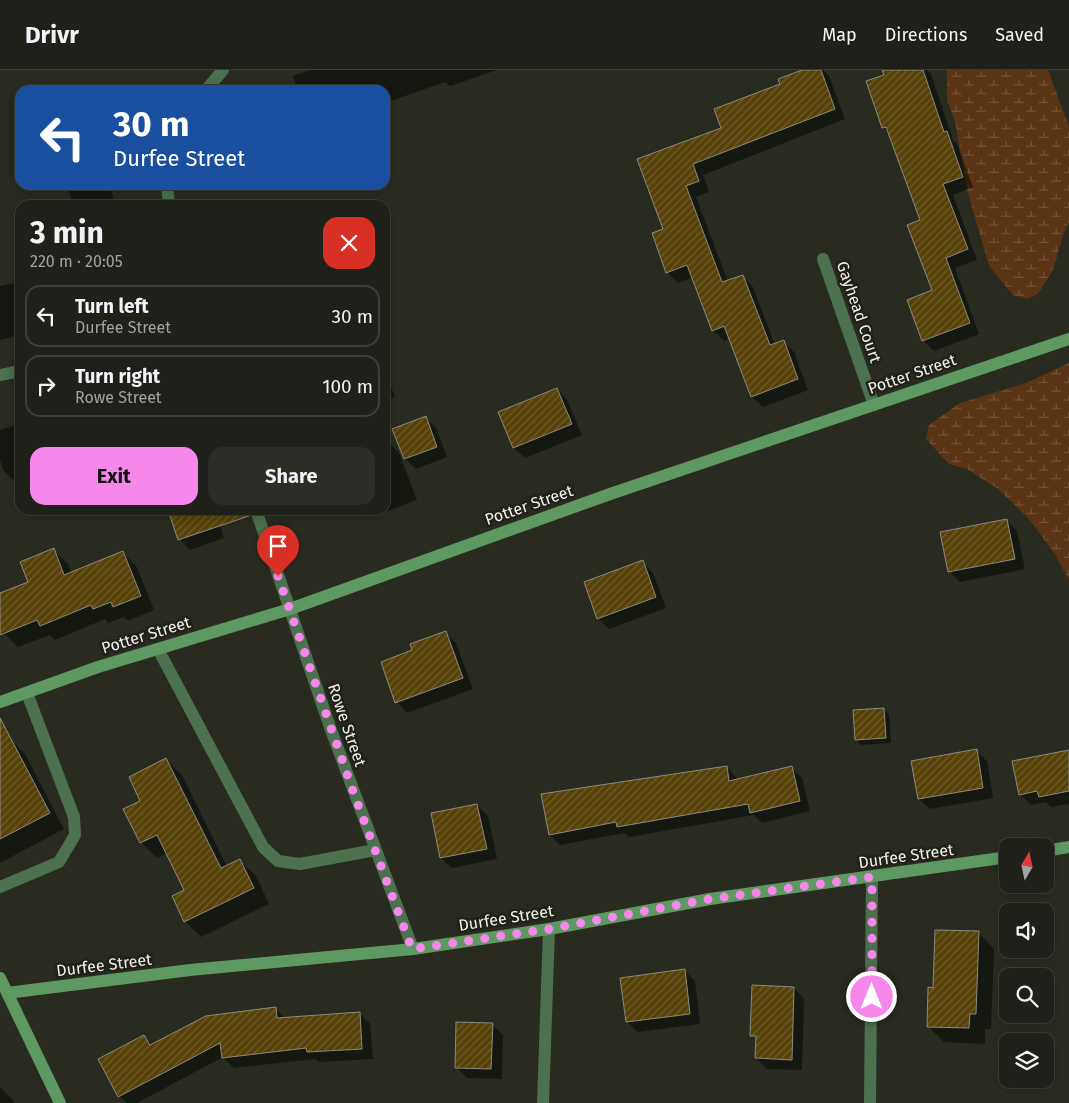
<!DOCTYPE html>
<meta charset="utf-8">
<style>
body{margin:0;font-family:"Fira Sans",sans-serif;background:#2c2d26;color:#f1f3f6;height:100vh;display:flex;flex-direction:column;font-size:19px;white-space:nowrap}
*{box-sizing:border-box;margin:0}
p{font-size:16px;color:#a1a3a2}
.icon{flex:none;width:28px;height:28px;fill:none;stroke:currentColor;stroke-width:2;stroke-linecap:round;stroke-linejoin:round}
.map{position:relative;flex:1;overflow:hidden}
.details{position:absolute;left:15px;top:130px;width:375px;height:315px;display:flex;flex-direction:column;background:#1f2019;border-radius:15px;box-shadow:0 2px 12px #0003,0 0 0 1px #3c3e38}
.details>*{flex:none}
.top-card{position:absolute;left:15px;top:15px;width:375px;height:105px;border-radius:15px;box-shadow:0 2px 12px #0003,0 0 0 1px #3c3e38;background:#1a4fa0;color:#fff;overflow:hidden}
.needle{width:32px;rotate:9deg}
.controls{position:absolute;left:999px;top:768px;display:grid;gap:10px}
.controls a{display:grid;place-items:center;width:55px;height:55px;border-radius:10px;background:#1f2019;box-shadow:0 2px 12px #0003,0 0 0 1px #3c3e38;font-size:25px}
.pin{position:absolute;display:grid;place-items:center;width:42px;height:42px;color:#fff;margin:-51px -21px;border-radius:50% 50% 50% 0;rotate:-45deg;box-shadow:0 0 5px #0007}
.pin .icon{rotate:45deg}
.me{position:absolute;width:55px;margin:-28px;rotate:0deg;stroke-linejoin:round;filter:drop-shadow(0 0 4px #0008)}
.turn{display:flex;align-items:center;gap:18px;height:105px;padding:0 15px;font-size:22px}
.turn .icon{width:65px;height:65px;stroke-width:2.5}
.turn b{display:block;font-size:35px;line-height:42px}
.round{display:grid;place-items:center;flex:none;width:52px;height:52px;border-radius:15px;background:#2c2d26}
.overview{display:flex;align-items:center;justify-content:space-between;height:85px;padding:0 15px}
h1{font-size:30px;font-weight:700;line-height:38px}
.primary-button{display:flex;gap:10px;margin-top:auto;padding:10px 15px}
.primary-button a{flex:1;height:58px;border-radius:15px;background:#f788eb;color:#111;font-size:20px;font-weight:700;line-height:58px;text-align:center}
.primary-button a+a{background:#2c2d26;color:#f1f3f6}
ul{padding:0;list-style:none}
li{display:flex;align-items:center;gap:15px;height:62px;margin:0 10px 8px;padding:0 5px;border:2px solid #3c3e38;border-radius:15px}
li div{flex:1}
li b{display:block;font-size:19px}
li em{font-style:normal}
header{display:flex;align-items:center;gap:30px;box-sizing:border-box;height:70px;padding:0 25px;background:#1f2019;border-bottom:1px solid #3c3e38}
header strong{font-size:24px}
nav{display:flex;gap:28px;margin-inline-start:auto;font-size:18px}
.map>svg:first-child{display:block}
</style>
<header>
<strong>Drivr</strong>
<nav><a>Map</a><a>Directions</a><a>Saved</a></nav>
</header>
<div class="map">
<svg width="1069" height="1033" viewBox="0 0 1069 1033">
<defs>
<pattern id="wetland-marsh" width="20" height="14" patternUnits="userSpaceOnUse" patternTransform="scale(1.25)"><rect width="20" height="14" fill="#5b3513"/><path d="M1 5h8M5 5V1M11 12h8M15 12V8" fill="none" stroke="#735336"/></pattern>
<pattern id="building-hatch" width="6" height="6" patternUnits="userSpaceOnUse" patternTransform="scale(1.25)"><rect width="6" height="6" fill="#554108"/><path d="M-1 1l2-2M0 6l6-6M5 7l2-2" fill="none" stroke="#6e5d2c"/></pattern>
</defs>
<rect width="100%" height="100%" fill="#292b21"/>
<path fill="url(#wetland-marsh)" d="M947,0H1048L1069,57V152L1064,162L1053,200L1038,224L1027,229L1013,225L989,196L967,120L955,51L947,30Z
M1069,293V510L1055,484L1030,450L998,419L967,399L949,394L926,369L929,355L960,333L1026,313Z"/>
<path fill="#0007" fill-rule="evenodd" d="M310,0H497L450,16L445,12L385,33V20H298L293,6Z
M805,0H823L829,6L845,49L703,105L709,122L696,127L728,212L742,206L753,217L775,275L783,272L794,282L808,320L763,337L752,327L730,268L724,271L713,260L693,207L678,213L667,202L664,159L639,90L723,59L782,15ZM730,253L731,255L717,260V257Z
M884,0H927L931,4L953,70L957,74L973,117L953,125L977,190L955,198L979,264L934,281L923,270L933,221L922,151L889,63L883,57L886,6Z
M74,115H109L116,135H58L72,131L67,117Z
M246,115H261L250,119Z
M20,212V265L0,270V216Z
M385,302L395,327L385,331Z
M557,319L567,330L582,365L525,388L514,378L500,343Z
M425,347L436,358L447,387L416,399L405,388Z
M20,354V409L14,411L3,400L0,390V360Z
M388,372L399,383L417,430L371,447L364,440H385V374Z
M170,440H215L224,468L190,480L180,469Z
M1006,450L1017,461L1025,499L960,512L950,502Z
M53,480L68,494L71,503L123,483L137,497L154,540L128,551L124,547L108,553L105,549L55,570L50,565L18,577L4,563L0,554V524L29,513Z
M643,492L653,503L666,538L609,559L598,548Z
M445,563L456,573L473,619L407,643L397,632L413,581Z
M883,639L889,644L891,673L862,675L856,670Z
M9,668L25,684L64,759L0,793V673Z
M976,681L987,691L993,728L930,739L919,729Z
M1069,681V734L1051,737L1046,732L1031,735L1020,724Z
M166,690L182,705L227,797L240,791L256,806L269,834L201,867L186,852L173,826L186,820L167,783L157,788L141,772Z
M727,697L738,710L791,698L802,708L810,741L762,753L754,745L629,767L624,763L560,775L550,765Z
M477,735L488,746L497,789L452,798L441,788Z
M979,863L994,879L991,959H985V974L944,972L928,956L934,919Z
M684,900L695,911L700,954L637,962L627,951Z
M794,918L804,929L802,1000L767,999L756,988L757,970L752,965Z
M276,939L285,948L360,943L370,954L373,989L319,992L315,989L234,998L223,987L137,1033H127L119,1026L144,966L153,975Z
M492,954L503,965L502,1009L467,1008L456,997Z
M0,1017L13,1030L14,1033H0Z"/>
<path fill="url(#building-hatch)" stroke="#8e897d" d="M802,0H821L835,39L693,94L699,111L686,116L722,212L743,205L770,275L784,270L798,309L751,327L724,256L712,261L687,195L666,203L652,163L663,159L637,89L721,58L714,39L780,14L778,9Z
M882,0H923L944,62L947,61L963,107L943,114L968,179L946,188L970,253L922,271L907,230L932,220L907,155L920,150L886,57L882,58L866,11L884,5Z
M557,318L572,354L513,378L498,342Z
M426,346L437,377L404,389L392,359Z
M168,440H248L249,446L178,470Z
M1007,449L1015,489L948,502L940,462Z
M54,478L64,505L123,481L141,526L113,537L111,532L93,539L91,535L40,556L37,550L0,565V523L28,512L20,492Z
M643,490L656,527L597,549L584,512Z
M446,561L463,608L395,633L381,592L412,580L410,574Z
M884,638L886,668L855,670L853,640Z
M0,648L50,743L0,769Z
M977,679L983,718L918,729L911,691Z
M1069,680V721L1039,727L1037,721L1019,725L1012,691Z
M166,688L221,798L240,789L254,818L184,852L172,826L184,820L157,765L140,773L123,739L140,731L129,707Z
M727,696L729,711L792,696L800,731L750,743L748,734L617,757L616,752L549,765L541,724Z
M477,734L487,779L440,788L431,743Z
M935,860L979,861L976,944H970L969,958L927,957L928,917L933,918Z
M685,899L690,944L626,952L620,908Z
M752,915L794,917L792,990L755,988L756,966H750Z
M276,937L277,948L360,942L362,979L307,982L306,978L222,988L220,973L118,1027L98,989L144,965L150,975L206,946Z
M456,952L493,953L491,999L455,998Z"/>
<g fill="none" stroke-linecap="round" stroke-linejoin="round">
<path stroke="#4c714e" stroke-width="12" d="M0,305L20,301
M158,579L263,777L278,791L300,794L375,780
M0,817L59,792L75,765L74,747L27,623"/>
<path stroke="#4c714e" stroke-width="12" d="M206,20L223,0
M167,115L169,135
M823,189L874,335
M256,440L331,660L413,879
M543,1033L549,859
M870,1033L872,807"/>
<path stroke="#5d9961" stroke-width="12" d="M0,632L98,597L290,539L613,423L1069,269
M1045,781L1069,777
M0,908L60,1033
M7,923L190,900L413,879L549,859L710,829L1008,787"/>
</g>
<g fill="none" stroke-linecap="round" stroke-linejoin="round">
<path stroke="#f788eb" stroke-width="9" stroke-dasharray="0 16.2" d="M278,506L353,721L412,879L549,859L710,829L872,807V927"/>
</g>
<g text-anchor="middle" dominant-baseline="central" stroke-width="5" stroke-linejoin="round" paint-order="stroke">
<g font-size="16" fill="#f0f1eb" stroke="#202118">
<text transform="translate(859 242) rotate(71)">Gayhead Court</text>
<text transform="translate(912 304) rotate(-19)">Potter Street</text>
<text transform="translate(529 435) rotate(-19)">Potter Street</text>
<text transform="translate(146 565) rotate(-17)">Potter Street</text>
<text transform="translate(347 655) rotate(71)">Rowe Street</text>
<text transform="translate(906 786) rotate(-8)">Durfee Street</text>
<text transform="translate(506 848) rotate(-9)">Durfee Street</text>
<text transform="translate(104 895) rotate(-7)">Durfee Street</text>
</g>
</g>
</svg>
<div class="controls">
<a><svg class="needle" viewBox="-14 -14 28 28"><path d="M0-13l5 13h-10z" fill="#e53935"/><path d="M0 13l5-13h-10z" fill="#a1a3a2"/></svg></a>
<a><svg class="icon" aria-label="sound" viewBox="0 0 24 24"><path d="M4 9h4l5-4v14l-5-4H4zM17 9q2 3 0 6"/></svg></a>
<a><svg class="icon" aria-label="search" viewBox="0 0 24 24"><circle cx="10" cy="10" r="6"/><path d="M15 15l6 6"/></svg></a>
<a><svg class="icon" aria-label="layers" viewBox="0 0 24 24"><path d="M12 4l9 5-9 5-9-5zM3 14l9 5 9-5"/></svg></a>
</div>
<div class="pin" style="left:278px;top:506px;background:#d93025"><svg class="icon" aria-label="arrive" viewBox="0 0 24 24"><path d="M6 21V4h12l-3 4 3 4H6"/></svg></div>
<svg class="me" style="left:872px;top:927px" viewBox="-20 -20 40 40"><circle r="17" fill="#f788eb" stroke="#fff" stroke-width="3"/><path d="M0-11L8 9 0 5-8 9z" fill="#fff"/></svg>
<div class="top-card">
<div class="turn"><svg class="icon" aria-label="left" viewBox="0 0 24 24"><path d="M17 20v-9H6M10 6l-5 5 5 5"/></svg><div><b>30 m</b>Durfee Street</div></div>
</div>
<section class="details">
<div class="overview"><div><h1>3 min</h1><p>220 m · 20:05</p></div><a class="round" style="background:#d93025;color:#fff"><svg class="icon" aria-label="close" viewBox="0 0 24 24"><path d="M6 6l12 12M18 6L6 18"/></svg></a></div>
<ul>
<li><svg class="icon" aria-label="left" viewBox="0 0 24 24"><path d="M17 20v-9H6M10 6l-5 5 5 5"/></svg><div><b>Turn left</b><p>Durfee Street</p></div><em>30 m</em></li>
<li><svg class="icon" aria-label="right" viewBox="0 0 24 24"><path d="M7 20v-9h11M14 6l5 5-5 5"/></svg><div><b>Turn right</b><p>Rowe Street</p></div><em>100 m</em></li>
</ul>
<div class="primary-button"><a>Exit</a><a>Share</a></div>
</section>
</div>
